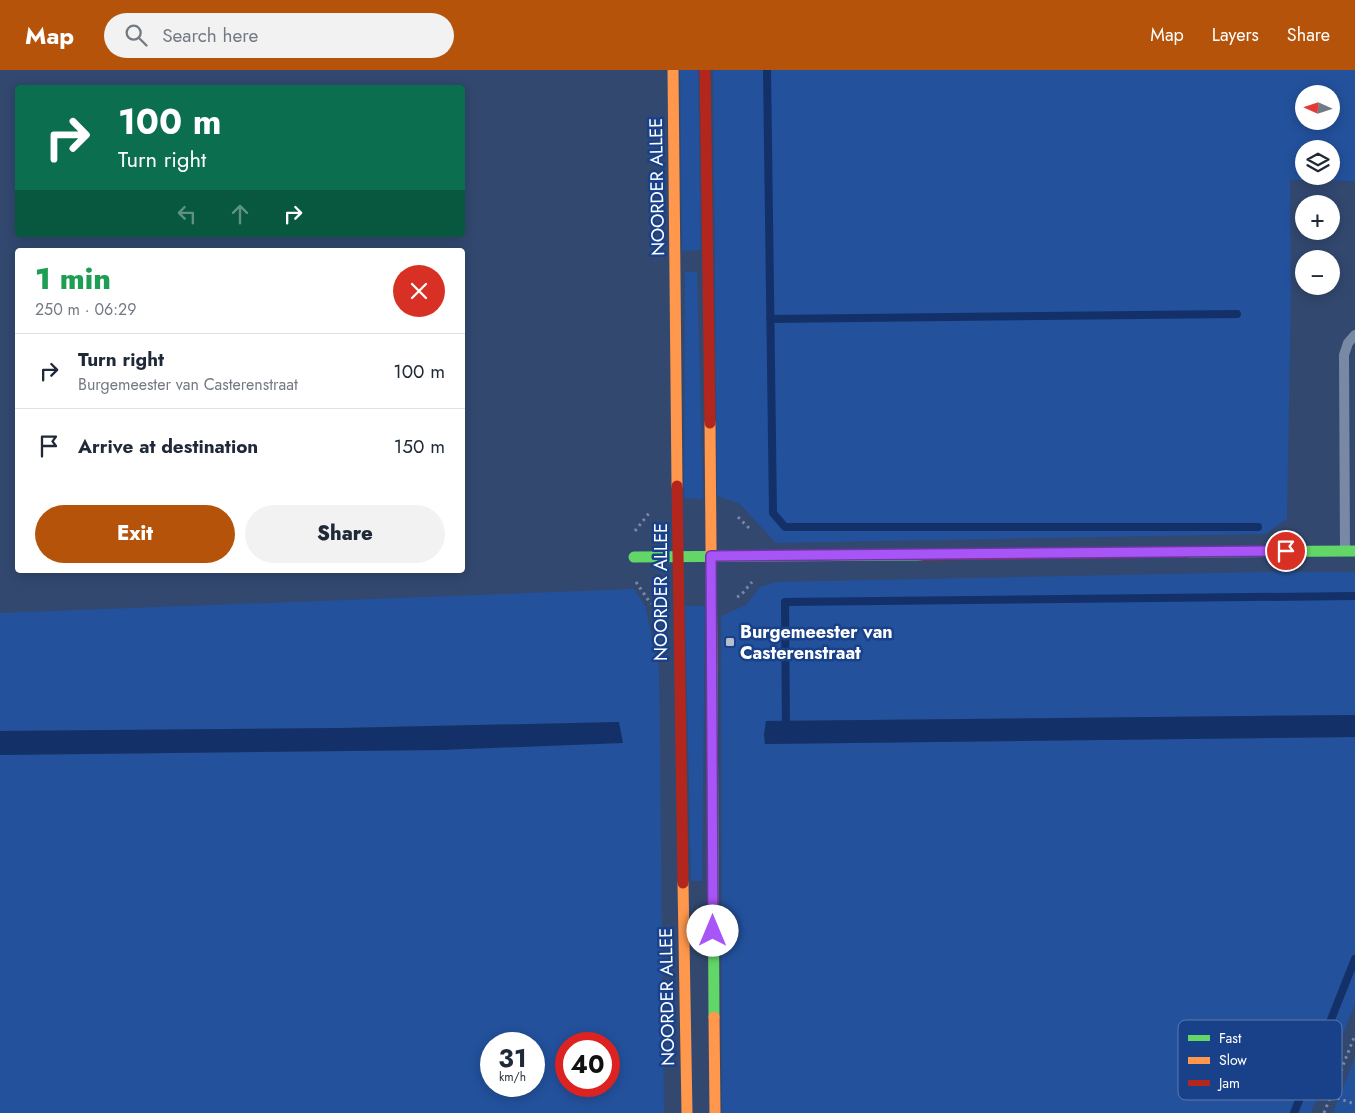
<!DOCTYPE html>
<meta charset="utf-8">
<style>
body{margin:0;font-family:Jost,sans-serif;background:#f2f2f3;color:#1f2937;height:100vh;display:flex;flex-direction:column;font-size:19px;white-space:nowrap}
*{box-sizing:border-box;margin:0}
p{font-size:16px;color:#747a83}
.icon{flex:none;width:28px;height:28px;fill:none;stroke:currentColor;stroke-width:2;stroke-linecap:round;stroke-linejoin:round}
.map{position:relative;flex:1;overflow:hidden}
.details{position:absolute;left:15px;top:178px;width:450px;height:325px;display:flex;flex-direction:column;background:#fff;border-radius:5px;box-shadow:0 2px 12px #0003}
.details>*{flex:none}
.hud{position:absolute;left:15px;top:15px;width:450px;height:152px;border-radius:5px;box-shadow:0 2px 12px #0003;background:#0b6e4f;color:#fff;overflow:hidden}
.needle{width:32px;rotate:273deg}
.fabs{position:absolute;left:1295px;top:15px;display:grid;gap:10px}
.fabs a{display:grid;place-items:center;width:45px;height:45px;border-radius:50%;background:#fff;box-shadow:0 2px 12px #0003;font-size:25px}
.speed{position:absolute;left:480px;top:962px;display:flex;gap:10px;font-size:25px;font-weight:700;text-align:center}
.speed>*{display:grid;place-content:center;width:65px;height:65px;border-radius:50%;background:#fff;box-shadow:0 2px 12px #0003;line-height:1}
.speed small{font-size:12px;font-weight:400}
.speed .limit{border:8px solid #d22;background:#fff;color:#111}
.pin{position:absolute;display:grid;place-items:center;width:42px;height:42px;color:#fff;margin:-21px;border:2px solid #fff;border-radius:50%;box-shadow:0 1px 5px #0007}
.me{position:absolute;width:55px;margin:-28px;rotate:0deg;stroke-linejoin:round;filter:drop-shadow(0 0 4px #0008)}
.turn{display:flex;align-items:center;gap:18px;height:105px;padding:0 20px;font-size:22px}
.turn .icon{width:65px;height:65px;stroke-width:2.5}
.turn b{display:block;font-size:35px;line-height:42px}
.lanes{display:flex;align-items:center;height:48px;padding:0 20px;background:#0003;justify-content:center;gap:25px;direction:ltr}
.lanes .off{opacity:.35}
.round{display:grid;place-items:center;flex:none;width:52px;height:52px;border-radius:26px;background:#f2f2f3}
.head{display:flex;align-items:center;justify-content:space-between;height:85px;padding:0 20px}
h1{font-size:30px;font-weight:800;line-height:38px;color:#1e9e55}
.primary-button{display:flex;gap:10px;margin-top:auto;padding:10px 20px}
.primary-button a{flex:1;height:58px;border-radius:30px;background:#b45309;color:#fff;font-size:20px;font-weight:800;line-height:58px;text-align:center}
.primary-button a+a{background:#f2f2f3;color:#1f2937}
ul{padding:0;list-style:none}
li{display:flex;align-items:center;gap:15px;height:75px;padding:0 20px;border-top:1px solid #e0e1e3}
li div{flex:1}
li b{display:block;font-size:19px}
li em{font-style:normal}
header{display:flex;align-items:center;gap:30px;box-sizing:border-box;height:70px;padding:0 25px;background:#b45309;color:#fff}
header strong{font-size:24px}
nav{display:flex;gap:28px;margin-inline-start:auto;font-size:18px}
.search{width:350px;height:45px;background:#f2f2f3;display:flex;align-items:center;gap:12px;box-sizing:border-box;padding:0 18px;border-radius:28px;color:#747a83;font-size:19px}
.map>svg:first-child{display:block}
</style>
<header>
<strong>Map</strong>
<div class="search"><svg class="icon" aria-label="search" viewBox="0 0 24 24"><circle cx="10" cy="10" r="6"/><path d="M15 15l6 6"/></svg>Search here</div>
<nav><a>Map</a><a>Layers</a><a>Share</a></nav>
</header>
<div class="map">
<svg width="1355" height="1043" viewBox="0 0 1355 1043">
<rect width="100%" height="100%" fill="#32486f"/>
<path fill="#23519c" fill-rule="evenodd" d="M680,0H698L701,180L682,181Z
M713,0H1355V111L1290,110L1291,221L1287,449L1265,464L776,473L740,434L717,426ZM1304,24H1331V51H1304ZM1304,79H1331V106H1304Z
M685,202H697L703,429L684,428Z
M1268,502H1355V645L767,651L764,664L765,674L1355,667V934L1311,1043H722L721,546L746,535L760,517L776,512Z
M634,519L645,536L659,599L664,1043H0V685L440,680L623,672L618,652L341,658L0,661V543ZM491,974H534V1016H491ZM566,974H609V1016H566Z
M685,536H705L702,811H691Z
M1355,987V1043H1333Z"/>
<path fill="#133168" d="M1355,645V667L765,674L764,664L766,651Z
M619,652L623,673L440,680L0,685V661L341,658Z"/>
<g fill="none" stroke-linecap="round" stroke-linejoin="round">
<path stroke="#133168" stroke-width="8" d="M767,0L773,443L785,457H1258
M770,249L1237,244
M786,660L785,532L1355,526
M1294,1043L1355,889"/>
<path stroke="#7989a5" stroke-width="3" stroke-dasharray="2.5 4" stroke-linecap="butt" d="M738,447L751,460
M635,461L650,442
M636,512L651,534
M737,527L741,525L752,512
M1331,1026L1355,1034
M1324,1043L1355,965"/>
<path stroke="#7989a5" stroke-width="10" d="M1345,480L1344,285L1348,273L1355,265"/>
<path stroke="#63d668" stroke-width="11" d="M1189,482L1355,481
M634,487L921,485
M712,597L714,947"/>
<path stroke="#ff974d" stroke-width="11" d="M673,0L677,416
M710,353L712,597
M683,813L687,1043
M714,947L715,1043"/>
<path stroke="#b3261e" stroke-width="11" d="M705,0L710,353
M677,416L683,813
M921,485L1189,482"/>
</g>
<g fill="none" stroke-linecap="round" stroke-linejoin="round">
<g stroke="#6d37a1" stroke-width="12">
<path id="route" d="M713,861L711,486L1286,481"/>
</g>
<use href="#route" stroke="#a855f7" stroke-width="9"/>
</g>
<rect fill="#b7bfcd" stroke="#184189" stroke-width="2" x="725" y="567" width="10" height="10" rx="2.5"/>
<g text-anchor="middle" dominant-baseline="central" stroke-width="5" stroke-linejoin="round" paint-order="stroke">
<g font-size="18" fill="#fff" stroke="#184189">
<text transform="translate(657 117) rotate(-91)">NOORDER ALLEE</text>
<text transform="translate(661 522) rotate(-90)">NOORDER ALLEE</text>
<text transform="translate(667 927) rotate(-91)">NOORDER ALLEE</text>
</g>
<g font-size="18" font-weight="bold" fill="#fff" stroke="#184189" text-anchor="start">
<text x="740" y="562">Burgemeester van<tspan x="740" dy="21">Casterenstraat</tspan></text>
</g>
</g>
<rect x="1178" y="950" width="164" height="80" rx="8" fill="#184189" stroke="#5d7aac" stroke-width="1"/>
<rect x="1188" y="965" width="22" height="6" fill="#63d668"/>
<rect x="1188" y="987" width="22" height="7" fill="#ff974d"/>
<rect x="1188" y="1010" width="22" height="6" fill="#b3261e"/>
<g font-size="14" fill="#fff">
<text x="1219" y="973">Fast</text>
<text x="1219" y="995">Slow</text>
<text x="1219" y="1018">Jam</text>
</g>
</svg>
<div class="fabs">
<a><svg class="needle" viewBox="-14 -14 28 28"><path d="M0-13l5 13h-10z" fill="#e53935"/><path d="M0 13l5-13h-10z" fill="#747a83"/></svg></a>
<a><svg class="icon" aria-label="layers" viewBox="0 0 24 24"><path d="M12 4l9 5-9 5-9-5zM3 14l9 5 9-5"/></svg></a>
<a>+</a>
<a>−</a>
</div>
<div class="speed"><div>31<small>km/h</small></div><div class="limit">40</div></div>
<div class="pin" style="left:1286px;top:481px;background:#d93025"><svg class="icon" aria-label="arrive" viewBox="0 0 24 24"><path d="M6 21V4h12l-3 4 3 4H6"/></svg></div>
<svg class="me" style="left:713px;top:861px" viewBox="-20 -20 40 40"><circle r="19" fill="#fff"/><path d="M0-13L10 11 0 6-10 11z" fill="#a855f7"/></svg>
<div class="hud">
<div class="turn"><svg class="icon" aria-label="right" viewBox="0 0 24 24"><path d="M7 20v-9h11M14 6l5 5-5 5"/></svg><div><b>100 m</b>Turn right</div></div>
<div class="lanes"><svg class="icon off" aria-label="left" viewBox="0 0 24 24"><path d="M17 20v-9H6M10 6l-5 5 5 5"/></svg><svg class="icon off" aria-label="ahead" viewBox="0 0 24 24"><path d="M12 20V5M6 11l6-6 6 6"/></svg><svg class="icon" aria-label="right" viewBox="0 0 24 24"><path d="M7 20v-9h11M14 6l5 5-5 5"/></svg></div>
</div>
<section class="details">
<div class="head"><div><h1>1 min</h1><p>250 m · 06:29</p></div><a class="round" style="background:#d93025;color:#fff"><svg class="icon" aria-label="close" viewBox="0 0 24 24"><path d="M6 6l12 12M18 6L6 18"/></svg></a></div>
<ul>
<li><svg class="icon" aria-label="right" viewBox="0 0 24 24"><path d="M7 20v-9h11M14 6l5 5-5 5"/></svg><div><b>Turn right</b><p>Burgemeester van Casterenstraat</p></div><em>100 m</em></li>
<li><svg class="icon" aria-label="arrive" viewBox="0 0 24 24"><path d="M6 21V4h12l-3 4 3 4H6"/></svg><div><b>Arrive at destination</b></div><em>150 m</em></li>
</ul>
<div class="primary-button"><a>Exit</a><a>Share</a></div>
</section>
</div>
